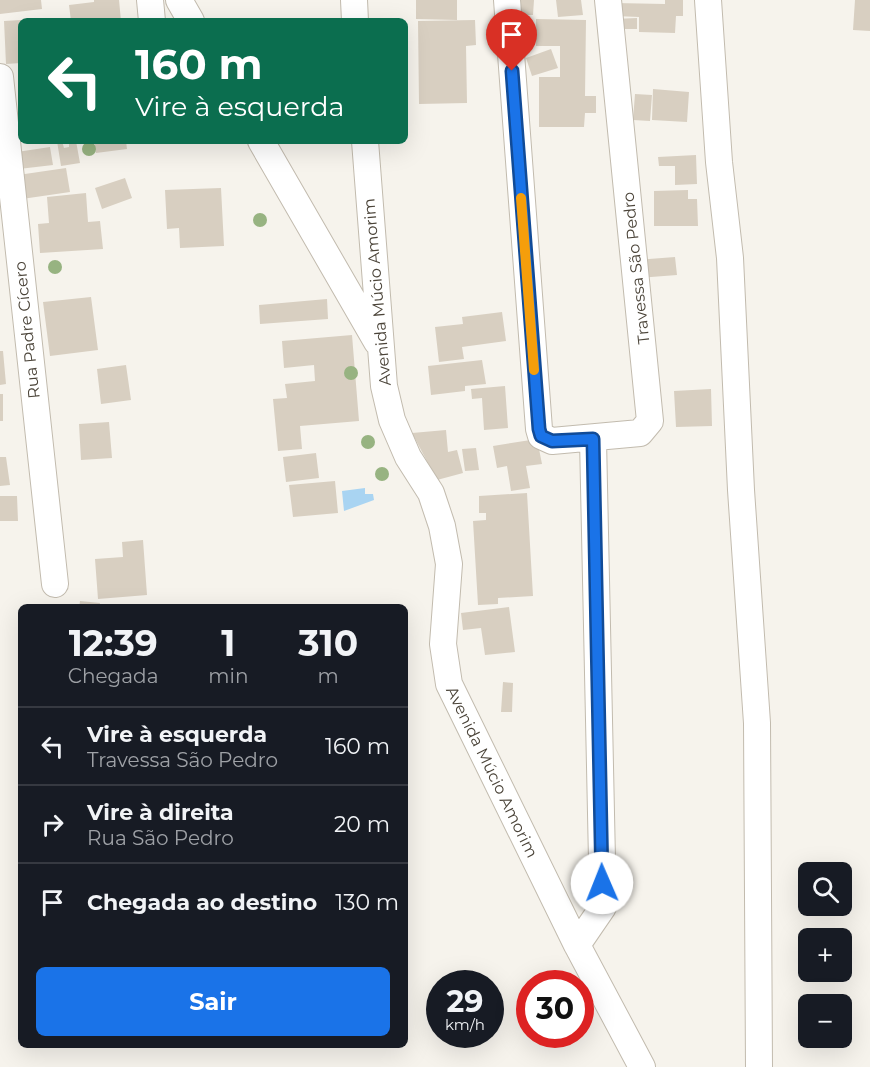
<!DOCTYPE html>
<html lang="pt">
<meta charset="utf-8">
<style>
body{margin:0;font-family:Montserrat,sans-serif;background:#242831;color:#f1f3f6;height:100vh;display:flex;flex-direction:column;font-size:22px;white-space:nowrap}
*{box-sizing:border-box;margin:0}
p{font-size:20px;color:#9ea1a6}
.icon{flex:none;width:33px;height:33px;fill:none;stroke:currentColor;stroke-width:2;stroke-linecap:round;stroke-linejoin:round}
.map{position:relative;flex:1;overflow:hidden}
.side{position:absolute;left:18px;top:604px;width:390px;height:444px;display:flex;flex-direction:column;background:#171b24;border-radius:9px;box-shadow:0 6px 24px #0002}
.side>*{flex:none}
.hud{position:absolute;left:18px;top:18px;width:390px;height:126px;border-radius:9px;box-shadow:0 6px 24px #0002;background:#0b6e4f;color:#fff;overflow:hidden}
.tools{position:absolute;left:798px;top:862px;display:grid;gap:12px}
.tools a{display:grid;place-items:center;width:54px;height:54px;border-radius:9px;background:#171b24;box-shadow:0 6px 24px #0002;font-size:30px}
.speed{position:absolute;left:426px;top:970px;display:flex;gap:12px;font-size:30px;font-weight:700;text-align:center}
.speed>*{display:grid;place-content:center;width:78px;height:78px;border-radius:50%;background:#171b24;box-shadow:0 6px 24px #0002;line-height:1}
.speed small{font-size:15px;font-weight:400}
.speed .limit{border:9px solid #d22;background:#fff;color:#111}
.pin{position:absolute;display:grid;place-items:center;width:51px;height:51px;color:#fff;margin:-62px -26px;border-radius:50% 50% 50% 0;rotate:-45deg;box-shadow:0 0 6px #0007}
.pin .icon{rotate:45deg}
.me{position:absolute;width:66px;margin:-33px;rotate:359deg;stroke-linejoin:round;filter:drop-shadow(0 0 4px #0008)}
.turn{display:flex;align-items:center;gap:21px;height:126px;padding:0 18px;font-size:27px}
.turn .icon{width:78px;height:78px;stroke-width:2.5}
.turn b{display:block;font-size:42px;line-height:51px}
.eta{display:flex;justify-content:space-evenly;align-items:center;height:102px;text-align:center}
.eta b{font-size:36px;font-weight:700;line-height:42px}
.cta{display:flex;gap:12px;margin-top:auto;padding:12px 18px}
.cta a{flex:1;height:69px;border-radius:9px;background:#1a73e8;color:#fff;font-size:24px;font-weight:700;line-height:69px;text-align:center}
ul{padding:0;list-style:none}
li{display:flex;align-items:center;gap:18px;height:78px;padding:0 18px;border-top:2px solid #363941}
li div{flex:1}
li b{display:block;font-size:22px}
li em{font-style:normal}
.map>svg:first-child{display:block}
</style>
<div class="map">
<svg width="870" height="1067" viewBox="0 0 870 1067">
<rect width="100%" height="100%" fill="#f6f3ec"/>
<path fill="#a9d4f2" d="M365,488V494H373L374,500L344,511L342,491Z"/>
<path fill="#d8cfc1" d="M0,0H41L42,9L0,14Z
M94,0H119L121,21H71L69,5L94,2Z
M416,0H457V20L416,19Z
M514,0H534L533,15H514Z
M556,0H581L583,15L558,17Z
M665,0H683V16H676L675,33L639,32V17L615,16V3L665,4Z
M855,0H870V31L853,30Z
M637,18V29H614V19Z
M536,19L586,20L585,96H596V113H585L584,127H539V77H560V46H536Z
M21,20V63L6,64L4,21Z
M475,20L476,45L466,46L467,103L419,104L418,21Z
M551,49L558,68L532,76L526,58Z
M653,89L689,92L687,122L652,120Z
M635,94L652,95L650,121L633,120Z
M57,141H62L64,148L69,147V141H76L80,163L61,166Z
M94,141H126L127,149L96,153Z
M50,147L53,165L19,169L17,152Z
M696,155L697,184L675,185V166H659L658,157Z
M66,168L70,192L22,199L18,175Z
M125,178L132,198L102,209L95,188Z
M221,188L224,246L180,248L179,228L167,229L165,190Z
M688,190V199H697L698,226H654V191Z
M86,193L88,222L100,221L103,249L40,253L38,224L49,223L47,197Z
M675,257L677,275L638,278L636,260Z
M91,297L98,350L50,356L43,302Z
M327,299L328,319L260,324L259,305Z
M502,312L506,341L462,347L464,359L439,362L435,327L463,324L462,317Z
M352,335L359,421L300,426L302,449L278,451L273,399L287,398L285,384L315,381L314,365L284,368L282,341Z
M0,351H3L6,384L0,385Z
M482,360L486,384L465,386V391L431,395L428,366Z
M126,365L131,400L101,404L97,369Z
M505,386L508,428L484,430L482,398L472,399L471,389Z
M711,389L712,426L676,427L674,391Z
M0,394H3V421H0Z
M109,422L112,458L81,460L79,424Z
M446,430L448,452L457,450L463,473L437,480L412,433Z
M537,439L542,464L526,466L530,488L511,491L507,466L497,468L493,446Z
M476,448L479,470L465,471L462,449Z
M316,453L319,478L286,482L283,457Z
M0,457H6L10,485L0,486Z
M335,481L338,513L293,517L289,485Z
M527,493L533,596L498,598V604L478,605L473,521L486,520V513H479V496Z
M0,496H17L18,521H0Z
M143,540L147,595L98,599L95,559L123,557L122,542Z
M80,601L100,603L99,608H79Z
M509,607L515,652L485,655L481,628L463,630L461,613Z
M503,682L513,683L512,712H501Z"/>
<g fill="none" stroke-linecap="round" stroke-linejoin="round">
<g stroke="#c2bbae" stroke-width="28">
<path id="minor" d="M150,0L152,21
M179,0L191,21
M354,0L355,21
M507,0L539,429L541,436L552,441L640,433L650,421L608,0
M708,0L719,162L730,258L741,490L757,723L759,1067
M0,77L55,584
M261,141L377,342
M365,141L384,386L392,420L408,457L431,493L442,526L449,564L443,644L449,684L577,945L642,1067
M577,945L603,907L593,439"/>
</g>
<use href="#minor" stroke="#fff" stroke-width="26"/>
</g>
<g fill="#97b381">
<circle cx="89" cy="149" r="7"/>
<circle cx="260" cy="220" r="7"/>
<circle cx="55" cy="267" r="7"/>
<circle cx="351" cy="373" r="7"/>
<circle cx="368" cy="442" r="7"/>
<circle cx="382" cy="474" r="7"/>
</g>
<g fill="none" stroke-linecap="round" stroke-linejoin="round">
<g stroke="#114b97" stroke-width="15">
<path id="route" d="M512,71L539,429L541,436L552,441L593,439L602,883"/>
</g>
<use href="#route" stroke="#1a73e8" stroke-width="10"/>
<path stroke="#f59e0b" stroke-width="10" d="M521,198L534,370"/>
</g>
<g text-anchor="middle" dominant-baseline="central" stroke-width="4.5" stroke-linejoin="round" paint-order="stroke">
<g font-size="16" fill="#4b4439" stroke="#fff">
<text transform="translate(636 268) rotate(-96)">Travessa São Pedro</text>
<text transform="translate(377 292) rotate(-95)">Avenida Múcio Amorim</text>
<text transform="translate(27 330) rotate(-96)">Rua Padre Cícero</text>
<text transform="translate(492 772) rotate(64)">Avenida Múcio Amorim</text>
</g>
</g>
</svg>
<div class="tools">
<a><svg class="icon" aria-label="search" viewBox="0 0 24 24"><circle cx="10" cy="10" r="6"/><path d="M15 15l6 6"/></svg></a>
<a>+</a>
<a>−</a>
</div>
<div class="speed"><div>29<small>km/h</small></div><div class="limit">30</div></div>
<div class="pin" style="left:512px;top:71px;background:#d93025"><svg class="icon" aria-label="arrive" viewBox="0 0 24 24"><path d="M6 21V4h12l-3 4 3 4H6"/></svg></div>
<svg class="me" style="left:602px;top:883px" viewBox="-20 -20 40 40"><circle r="19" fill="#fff"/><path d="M0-13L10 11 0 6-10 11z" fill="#1a73e8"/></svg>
<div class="hud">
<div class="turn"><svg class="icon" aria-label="left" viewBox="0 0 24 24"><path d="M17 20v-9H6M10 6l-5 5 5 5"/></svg><div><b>160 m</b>Vire à esquerda</div></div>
</div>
<section class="side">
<div class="eta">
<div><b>12:39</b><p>Chegada</p></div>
<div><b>1</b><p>min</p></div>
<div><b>310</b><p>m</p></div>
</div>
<ul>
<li><svg class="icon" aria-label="left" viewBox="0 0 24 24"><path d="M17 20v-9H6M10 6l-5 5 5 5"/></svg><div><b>Vire à esquerda</b><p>Travessa São Pedro</p></div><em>160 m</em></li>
<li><svg class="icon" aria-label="right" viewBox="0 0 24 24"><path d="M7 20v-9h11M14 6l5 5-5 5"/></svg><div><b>Vire à direita</b><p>Rua São Pedro</p></div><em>20 m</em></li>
<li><svg class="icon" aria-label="arrive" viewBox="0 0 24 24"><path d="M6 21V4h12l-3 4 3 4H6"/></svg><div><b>Chegada ao destino</b></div><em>130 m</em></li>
</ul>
<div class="cta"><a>Sair</a></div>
</section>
</div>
